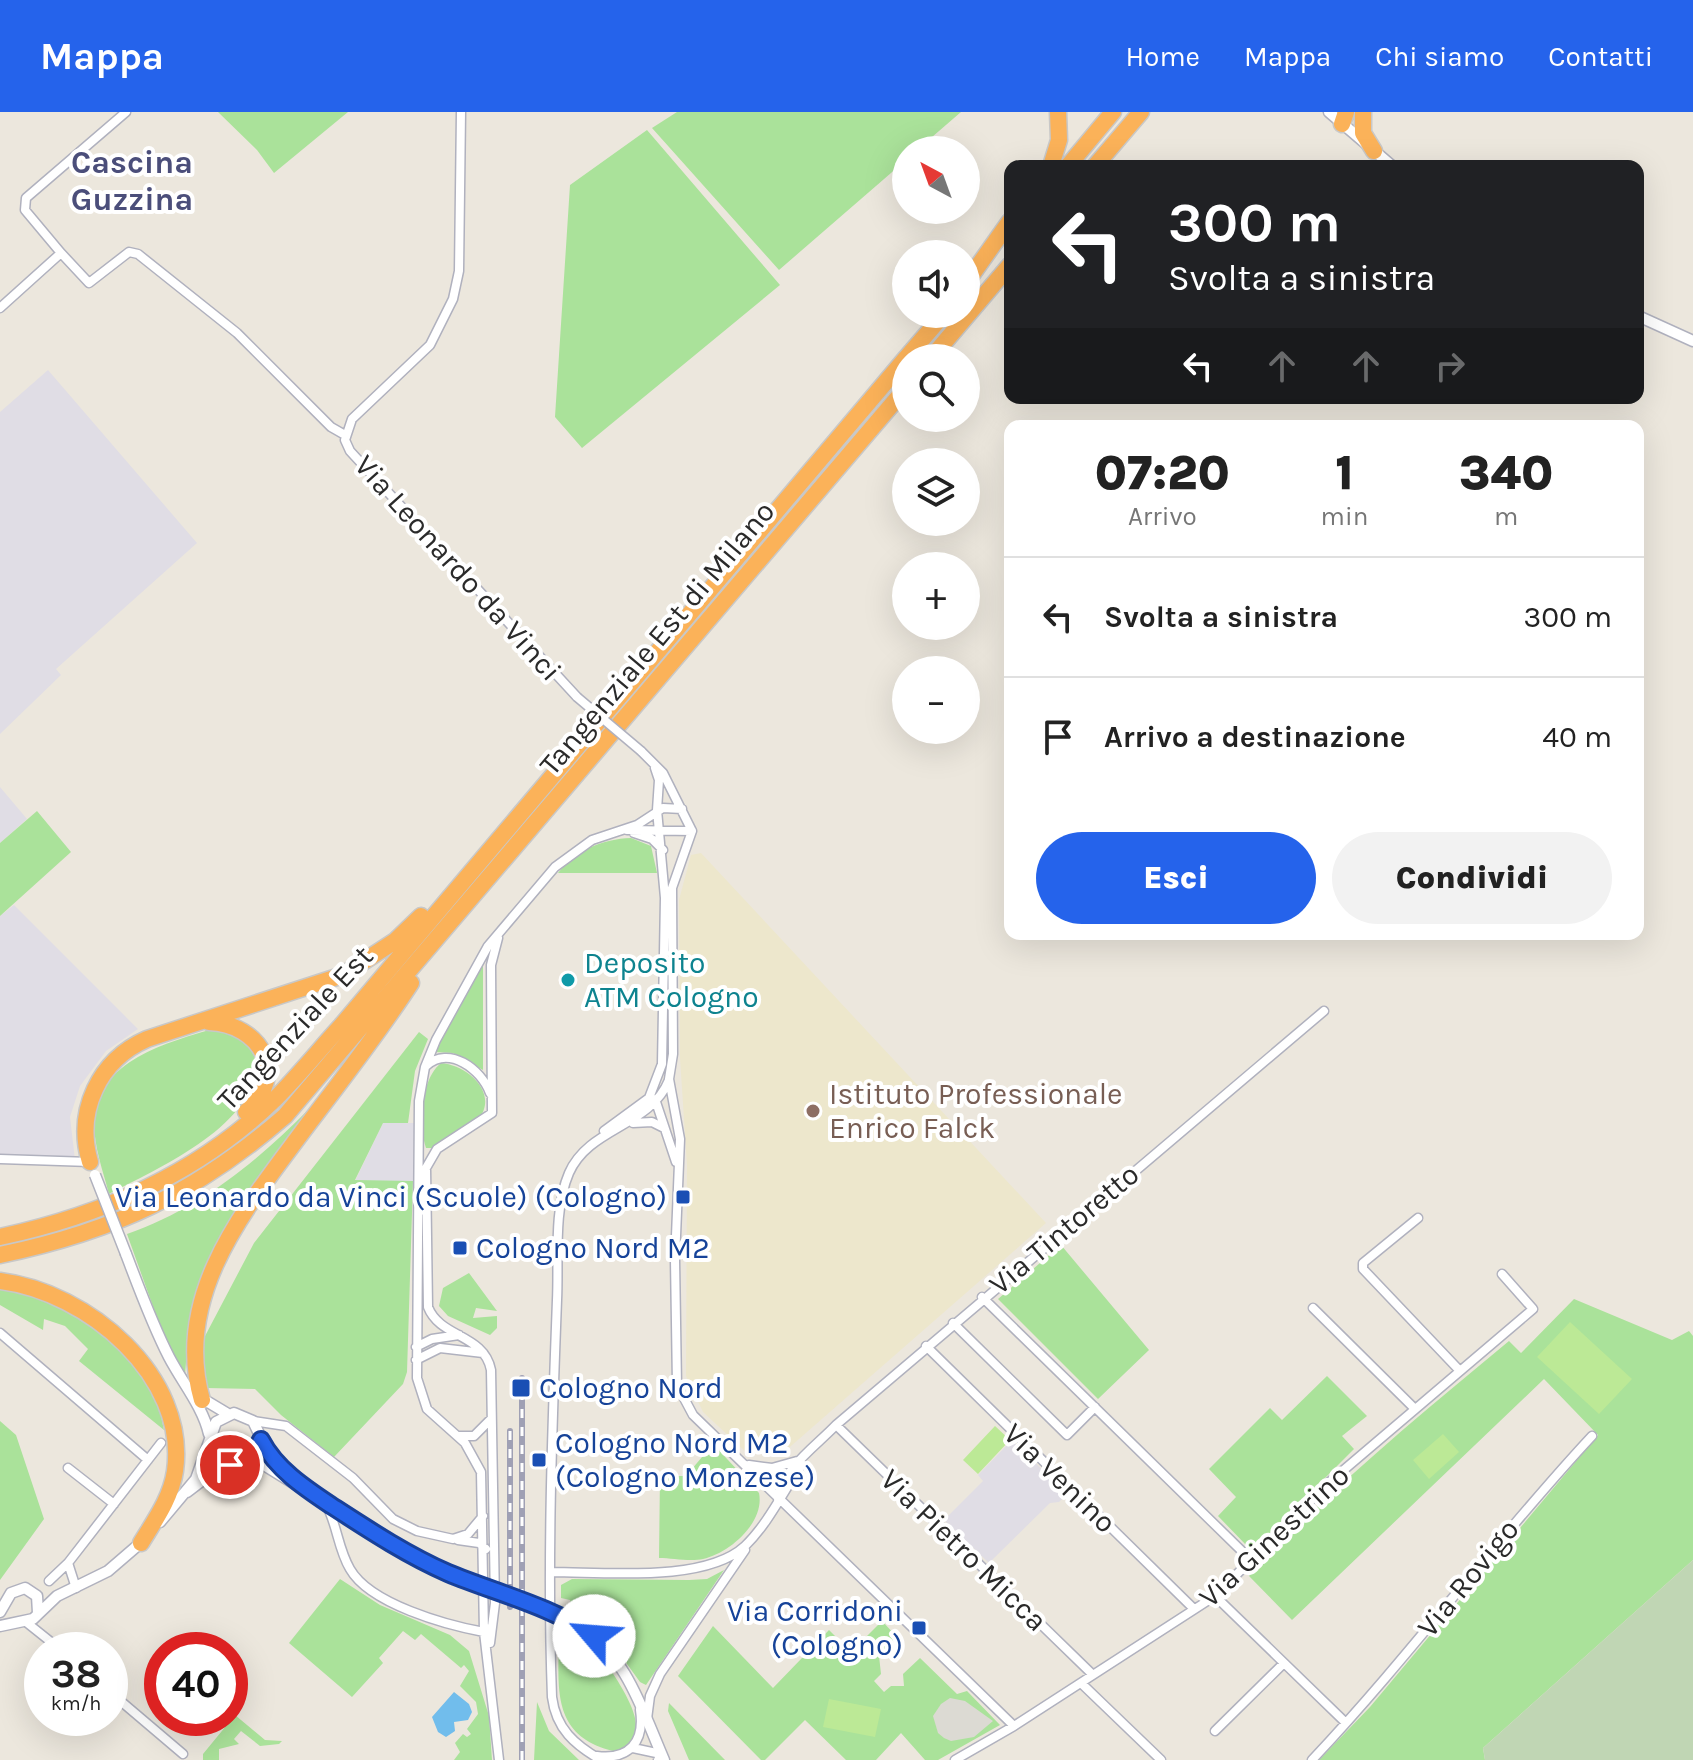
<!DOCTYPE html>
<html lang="it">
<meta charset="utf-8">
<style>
body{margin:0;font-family:Karla,sans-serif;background:#f2f2f2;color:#222;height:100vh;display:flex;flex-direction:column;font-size:30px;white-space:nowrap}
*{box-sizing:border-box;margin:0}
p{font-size:26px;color:#767676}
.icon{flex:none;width:44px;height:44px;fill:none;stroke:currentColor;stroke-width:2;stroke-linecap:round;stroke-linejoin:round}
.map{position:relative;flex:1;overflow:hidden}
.drawer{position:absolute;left:1004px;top:308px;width:640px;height:520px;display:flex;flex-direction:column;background:#fff;border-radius:16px;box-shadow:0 8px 32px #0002}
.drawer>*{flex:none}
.top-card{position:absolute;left:1004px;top:48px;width:640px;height:244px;border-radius:16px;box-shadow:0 8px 32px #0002;background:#202124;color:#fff;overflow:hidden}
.needle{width:52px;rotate:319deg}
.fabs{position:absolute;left:892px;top:24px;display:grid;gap:16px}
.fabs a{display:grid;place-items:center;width:88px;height:88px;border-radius:50%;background:#fff;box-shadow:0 8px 32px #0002;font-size:40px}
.speed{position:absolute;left:24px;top:1520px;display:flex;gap:16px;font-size:40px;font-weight:700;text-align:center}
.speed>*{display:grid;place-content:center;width:104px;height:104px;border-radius:50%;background:#fff;box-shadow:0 8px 32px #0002;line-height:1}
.speed small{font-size:20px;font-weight:400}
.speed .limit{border:12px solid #d22;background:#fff;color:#111}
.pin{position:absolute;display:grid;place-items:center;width:68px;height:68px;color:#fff;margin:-34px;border:4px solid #fff;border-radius:50%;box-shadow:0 2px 8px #0007}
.me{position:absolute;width:88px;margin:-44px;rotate:297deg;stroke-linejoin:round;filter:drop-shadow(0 0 6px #0008)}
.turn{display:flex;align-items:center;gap:28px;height:168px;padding:0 32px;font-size:36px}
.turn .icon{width:104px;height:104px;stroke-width:2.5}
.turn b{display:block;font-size:56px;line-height:68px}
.lanes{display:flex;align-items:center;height:76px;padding:0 32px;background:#0003;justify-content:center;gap:40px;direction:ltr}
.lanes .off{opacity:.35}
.eta{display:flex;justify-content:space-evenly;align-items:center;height:136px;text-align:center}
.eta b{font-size:48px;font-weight:800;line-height:56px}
.action{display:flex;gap:16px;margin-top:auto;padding:16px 32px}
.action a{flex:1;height:92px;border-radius:48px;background:#2563eb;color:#fff;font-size:32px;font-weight:800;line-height:92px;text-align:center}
.action a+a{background:#f2f2f2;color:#222}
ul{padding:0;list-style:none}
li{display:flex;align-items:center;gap:24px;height:120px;padding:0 32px;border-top:2px solid #e0e0e0}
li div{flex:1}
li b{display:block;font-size:30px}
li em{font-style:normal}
header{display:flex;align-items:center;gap:48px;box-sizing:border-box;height:112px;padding:0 40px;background:#2563eb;color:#fff}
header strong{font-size:38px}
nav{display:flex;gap:44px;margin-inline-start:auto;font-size:28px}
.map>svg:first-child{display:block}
</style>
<header>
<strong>Mappa</strong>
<nav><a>Home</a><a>Mappa</a><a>Chi siamo</a><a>Contatti</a></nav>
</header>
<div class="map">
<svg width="1693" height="1648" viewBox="0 0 1693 1648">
<rect width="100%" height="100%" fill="#ece7dd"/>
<path fill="#e0dde5" d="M48,258L197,431L56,557L61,563L0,622V300Z
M0,675L27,707L0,731Z
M14,793L138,917L106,939L80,974L70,1005L75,1048L0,1046V804Z
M383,1011H414L413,1069H355Z
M1012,1328L1067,1382L1059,1390L1050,1391L989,1451L944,1408L983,1369L978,1363Z"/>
<path fill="#ede7cc" d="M701,741L1046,1111L783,1341L748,1342L703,1300L686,1264L687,1053L680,946L679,788L691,743Z"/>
<path fill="#aae29a" d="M218,0H348L274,61L257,38Z
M677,0H961L917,38H906V48L779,158L652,16Z
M647,18L780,173L582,336L555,305L570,73Z
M37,699L71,740L0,804V731Z
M631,726L651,734L657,761H558C577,738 602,727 631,726Z
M483,852V958L453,941L434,940Z
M216,916C235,922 258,934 256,957C250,1016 157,1057 109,1082C103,1059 94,1035 94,1010C96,948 169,930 216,916Z
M419,920L428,927L415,959L408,1011H383L355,1068L413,1069L407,1260L403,1272L334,1345L281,1303L255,1277L206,1276L201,1241L204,1226L254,1131Z
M441,951C467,953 500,981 478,1008C468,1020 447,1028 434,1036H426C418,1012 421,967 441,951Z
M310,996L228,1110L212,1140L188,1222L185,1264L165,1228L127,1122C199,1097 257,1050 310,996Z
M1061,1133L1149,1238L1098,1287L998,1187Z
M469,1161L497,1199L476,1196L473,1206L497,1204V1216L490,1223L448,1204L439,1194L443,1176Z
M0,1176C50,1184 132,1227 153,1275C159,1288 161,1304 164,1318L79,1249L88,1237L65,1214L44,1207L43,1218L0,1193Z
M1574,1187L1672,1228L1689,1219L1693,1224V1448L1483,1636L1485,1648H1319L1370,1595L1598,1323L1544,1267L1292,1508L1249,1464C1329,1377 1419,1304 1509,1229L1521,1241Z
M1327,1264L1367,1304L1342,1324L1354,1337L1256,1435H1248L1218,1404L1236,1385L1209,1357L1270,1296L1282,1308Z
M0,1309L16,1323L44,1407L0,1468Z
M713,1332L759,1381C765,1410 730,1441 703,1447C690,1450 672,1446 659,1446L660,1364H686Z
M724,1458L646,1573L640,1570L609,1527L576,1507L570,1488L561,1486V1473L572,1467L689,1468L707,1467Z
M340,1467L380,1493L450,1523L469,1539L489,1604L492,1648H454L460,1640L455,1631L463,1622L467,1625L471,1622L467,1617L478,1602L476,1590L460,1574L469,1559L464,1553L461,1556L421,1522L415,1528L403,1519L379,1546L383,1551L352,1585L289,1531Z
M882,1509L897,1525L879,1544L881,1562L874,1569L884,1580L891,1574H904L903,1562L920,1546L957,1582L967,1579L1000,1613L938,1648H925L901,1621L876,1648H846L805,1608L765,1648H761L678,1564L713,1514L773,1576L829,1518L851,1540Z
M559,1518C567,1521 576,1523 582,1527C601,1539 639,1595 636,1616C634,1628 628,1634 618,1640C548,1626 559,1574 559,1518Z
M537,1590L549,1619L579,1648H534Z
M669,1591L725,1648H689L668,1599Z
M235,1603L265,1628L282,1629L279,1632L260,1634L241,1619L234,1627L239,1632L219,1637V1648H203V1642Z"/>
<path fill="#c0d6b4" d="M1693,1448V1648H1485L1483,1636Z"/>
<path fill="#bce996" d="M1570,1210L1632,1267L1599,1302L1537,1245Z
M995,1314L1010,1328L978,1362L963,1348Z
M1443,1322L1459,1340L1429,1367L1413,1348Z
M829,1587L881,1597L875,1625L823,1615Z"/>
<path fill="#dcdad3" d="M950,1586L965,1589L993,1609L974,1625L951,1629L944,1626L938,1621L933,1604L941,1592Z"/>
<path fill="#71bdec" d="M454,1580L469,1592L472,1600L468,1608L454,1610L455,1619L446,1625L438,1620L432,1605Z"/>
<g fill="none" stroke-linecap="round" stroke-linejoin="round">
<g stroke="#b0b1be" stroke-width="11">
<path id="minor" d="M461,0L459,159L453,187L430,233L352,307L345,328L350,339L577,585
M61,141L89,171L129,140L138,142L237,221L331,315L345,323
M0,196L61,141L25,98L26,86L126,0
M641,639L663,661L692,719L672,776L673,942L669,967L680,1027L675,1148L677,1273L693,1303L1014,1614
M627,718L692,719
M634,721L652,727L663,738
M426,954C449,933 481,957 490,981
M655,987L676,1050
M633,1011L652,1010L664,1016
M604,1019L649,986L662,952L665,786L657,698L659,668L655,656
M0,1047L90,1050
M1418,1106L1363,1151V1157L1460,1259
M982,1185L1252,1449
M1313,1196L1415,1297
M953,1211L1067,1323L1095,1295
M0,1221L148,1348
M926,1234L1194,1497
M416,1235L432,1227L459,1223
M416,1248L440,1236L483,1241
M253,1309L286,1314L353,1366L393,1407L417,1419L453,1427L468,1422L483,1404
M836,1313L1092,1562
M458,1324H474L489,1309
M749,1353L772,1356L797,1349
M68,1356L114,1392
M778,1387C783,1356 815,1335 836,1313L1324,899
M326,1392C337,1412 338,1437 350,1457C370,1492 446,1513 484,1520L488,1517
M458,1428L479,1431L486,1437
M68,1451L76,1476
M552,1460C605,1460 705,1471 745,1434C768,1412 784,1378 802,1352
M49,1469L68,1451L161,1331
M1215,1484L1346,1611
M26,1510L61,1538
M490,1531L495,1491L491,1258C484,1222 440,1226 428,1195L426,1056L437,1037L492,1001L491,853L498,826
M1081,1571L1161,1648
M110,1580L183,1642
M647,1607L650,1584L660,1562L745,1438
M1215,1619L1284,1551
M633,1636L661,1642L658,1648
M597,1644C629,1648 645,1630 640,1598
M499,1648L484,1520L481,1360L465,1331L427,1297L417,1266L419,989L425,955L436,928L488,834L555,755L592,728L637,713L663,696L682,697
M601,1648C575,1633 556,1617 552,1585C547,1454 552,1320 557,1188C559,1149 553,1098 569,1061C589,1015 650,1015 669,968
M955,1648L1014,1614L1215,1484L1326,1373L1533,1197L1502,1162
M1312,1648C1410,1544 1495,1428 1592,1324"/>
</g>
<g stroke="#b0b1be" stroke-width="13">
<path id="tertiary" d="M1329,0L1392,54
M1638,204L1693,229
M126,1142C139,1176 152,1212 169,1245C182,1270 203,1295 209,1322
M198,1284L228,1302
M261,1328L271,1346L289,1361
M209,1333L217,1346L231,1353
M247,1350L264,1353L400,1437L467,1468
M160,1410L196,1367L216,1310L234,1301L253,1309L261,1326C259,1354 239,1348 219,1357C208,1363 198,1372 187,1380
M0,1500L11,1481L25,1476L37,1484L38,1501
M0,1514L33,1507L57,1484L108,1459L144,1428
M579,1514C626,1542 643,1600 664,1648"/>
</g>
<g stroke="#c8c8c8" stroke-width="19">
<path id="motorway" d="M1363,0V21L1374,39
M1342,12L1346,0
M1051,54L1059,28L1058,0
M1068,54L1113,0
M1095,54L1141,0
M966,171L1010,109
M906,246L944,202
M931,246L1010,153
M209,910C261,912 289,962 246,1000
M90,1050C75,999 99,948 147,927L343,863L395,829L421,804
M0,1125C103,1103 198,1062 275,987C298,964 319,938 341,914L906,246
M0,1143C115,1119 196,1081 285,1004L906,276
M0,1169C88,1180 188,1264 175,1359C171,1386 155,1408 141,1431
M202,1288C172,1184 245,1097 303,1019C340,970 378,922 411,871"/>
</g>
<use href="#minor" stroke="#fff" stroke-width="8"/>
<use href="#tertiary" stroke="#fff" stroke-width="10"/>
<use href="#motorway" stroke="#fbb259" stroke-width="16"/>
<g stroke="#9fa0b4" stroke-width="6">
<path id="rail" d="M510,1319V1495
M522,1648V1266"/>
</g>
<use href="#rail" stroke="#fff" stroke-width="3" stroke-dasharray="9" stroke-linecap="butt"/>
<g stroke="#b0b1be" stroke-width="11" stroke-linecap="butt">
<path id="minor-bridge" d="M577,585L641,639"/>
</g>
<g stroke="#b0b1be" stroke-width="13" stroke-linecap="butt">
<path id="tertiary-bridge" d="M95,1063L126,1142
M467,1468L579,1514"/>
</g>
<use href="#minor-bridge" stroke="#fff" stroke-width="8"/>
<use href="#tertiary-bridge" stroke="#fff" stroke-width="10"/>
</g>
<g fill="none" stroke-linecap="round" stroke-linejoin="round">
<g stroke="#184099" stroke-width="20">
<path id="route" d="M230,1353L251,1348L261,1328C276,1357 305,1376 332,1394C369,1418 407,1443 448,1461C496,1481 551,1494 594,1524"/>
</g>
<use href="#route" stroke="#2563eb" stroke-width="14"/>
</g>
<circle fill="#0f9aa8" stroke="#fff" stroke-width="3" cx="568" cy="868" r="8"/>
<circle fill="#8d6e63" stroke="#fff" stroke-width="3" cx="813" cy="999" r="8"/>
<g fill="#1a4fb4" stroke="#fff" stroke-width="3">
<rect x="675" y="1077" width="16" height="16" rx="4"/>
<rect x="452" y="1128" width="16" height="16" rx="4"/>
<rect x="511" y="1266" width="20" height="20" rx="4"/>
<rect x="531" y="1340" width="16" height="16" rx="4"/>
<rect x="911" y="1508" width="16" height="16" rx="4"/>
</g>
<g text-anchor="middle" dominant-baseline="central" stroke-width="8" stroke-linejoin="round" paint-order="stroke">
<g font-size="30" fill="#2a2a2a" stroke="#fff">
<text transform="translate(458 456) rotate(48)">Via Leonardo da Vinci</text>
<text transform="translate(657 526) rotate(-50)">Tangenziale Est di Milano</text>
<text transform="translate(295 916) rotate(-47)">Tangenziale Est</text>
<text transform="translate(1064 1117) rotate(-40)">Via Tintoretto</text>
<text transform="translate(1060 1366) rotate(44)">Via Venino</text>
<text transform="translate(1274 1424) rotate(-43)">Via Ginestrino</text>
<text transform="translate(964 1438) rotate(44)">Via Pietro Micca</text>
<text transform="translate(1468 1466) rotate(-51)">Via Rovigo</text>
</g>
<g font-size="30" fill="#0d838f" stroke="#fff" text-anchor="start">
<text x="584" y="851">Deposito<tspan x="584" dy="34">ATM Cologno</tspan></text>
</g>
<g font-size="30" fill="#785e54" stroke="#fff" text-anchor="start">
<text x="829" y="982">Istituto Professionale<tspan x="829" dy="34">Enrico Falck</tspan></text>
</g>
<g font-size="30" fill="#164399" stroke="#fff" text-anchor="start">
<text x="667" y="1085" text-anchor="end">Via Leonardo da Vinci (Scuole) (Cologno)</text>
<text x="476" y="1136">Cologno Nord M2</text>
<text x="539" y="1276">Cologno Nord</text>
<text x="555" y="1331">Cologno Nord M2<tspan x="555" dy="34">(Cologno Monzese)</tspan></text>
<text x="903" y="1499" text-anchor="end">Via Corridoni<tspan x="903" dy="34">(Cologno)</tspan></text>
</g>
<g font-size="32" font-weight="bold" fill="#4b4e7a" stroke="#fff">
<text x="132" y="50">Cascina<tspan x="132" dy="37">Guzzina</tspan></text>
</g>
</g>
</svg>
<div class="fabs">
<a><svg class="needle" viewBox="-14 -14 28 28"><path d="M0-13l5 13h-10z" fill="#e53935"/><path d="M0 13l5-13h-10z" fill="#767676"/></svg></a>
<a><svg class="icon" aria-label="sound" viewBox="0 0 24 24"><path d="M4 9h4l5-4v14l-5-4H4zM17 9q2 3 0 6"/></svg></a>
<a><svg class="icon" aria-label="search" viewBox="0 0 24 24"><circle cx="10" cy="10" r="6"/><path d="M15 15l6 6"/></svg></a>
<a><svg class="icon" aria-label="layers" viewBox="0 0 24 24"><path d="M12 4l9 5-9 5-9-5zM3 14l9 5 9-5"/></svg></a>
<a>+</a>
<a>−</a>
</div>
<div class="speed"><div>38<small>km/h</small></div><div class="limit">40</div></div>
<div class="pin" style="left:230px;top:1353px;background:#d93025"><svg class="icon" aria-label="arrive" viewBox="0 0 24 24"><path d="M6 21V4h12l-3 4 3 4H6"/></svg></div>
<svg class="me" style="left:594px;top:1524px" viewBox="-20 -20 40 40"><circle r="19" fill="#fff"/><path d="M0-13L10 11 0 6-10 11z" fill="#2563eb"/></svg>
<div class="top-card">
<div class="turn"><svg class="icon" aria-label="left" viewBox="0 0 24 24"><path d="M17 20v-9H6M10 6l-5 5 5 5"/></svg><div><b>300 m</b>Svolta a sinistra</div></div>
<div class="lanes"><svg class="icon" aria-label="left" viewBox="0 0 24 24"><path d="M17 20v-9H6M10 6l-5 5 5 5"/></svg><svg class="icon off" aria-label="ahead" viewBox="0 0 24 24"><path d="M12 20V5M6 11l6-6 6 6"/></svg><svg class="icon off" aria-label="ahead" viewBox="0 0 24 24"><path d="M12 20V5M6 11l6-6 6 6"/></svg><svg class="icon off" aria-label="right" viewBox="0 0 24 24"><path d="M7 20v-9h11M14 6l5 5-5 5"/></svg></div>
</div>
<section class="drawer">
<div class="eta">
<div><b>07:20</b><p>Arrivo</p></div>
<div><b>1</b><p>min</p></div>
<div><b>340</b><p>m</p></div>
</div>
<ul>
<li><svg class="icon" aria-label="left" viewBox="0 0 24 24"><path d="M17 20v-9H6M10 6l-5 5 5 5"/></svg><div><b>Svolta a sinistra</b></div><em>300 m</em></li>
<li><svg class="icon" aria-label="arrive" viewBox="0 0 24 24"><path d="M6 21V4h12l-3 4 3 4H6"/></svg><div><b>Arrivo a destinazione</b></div><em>40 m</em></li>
</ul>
<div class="action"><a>Esci</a><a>Condividi</a></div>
</section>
</div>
